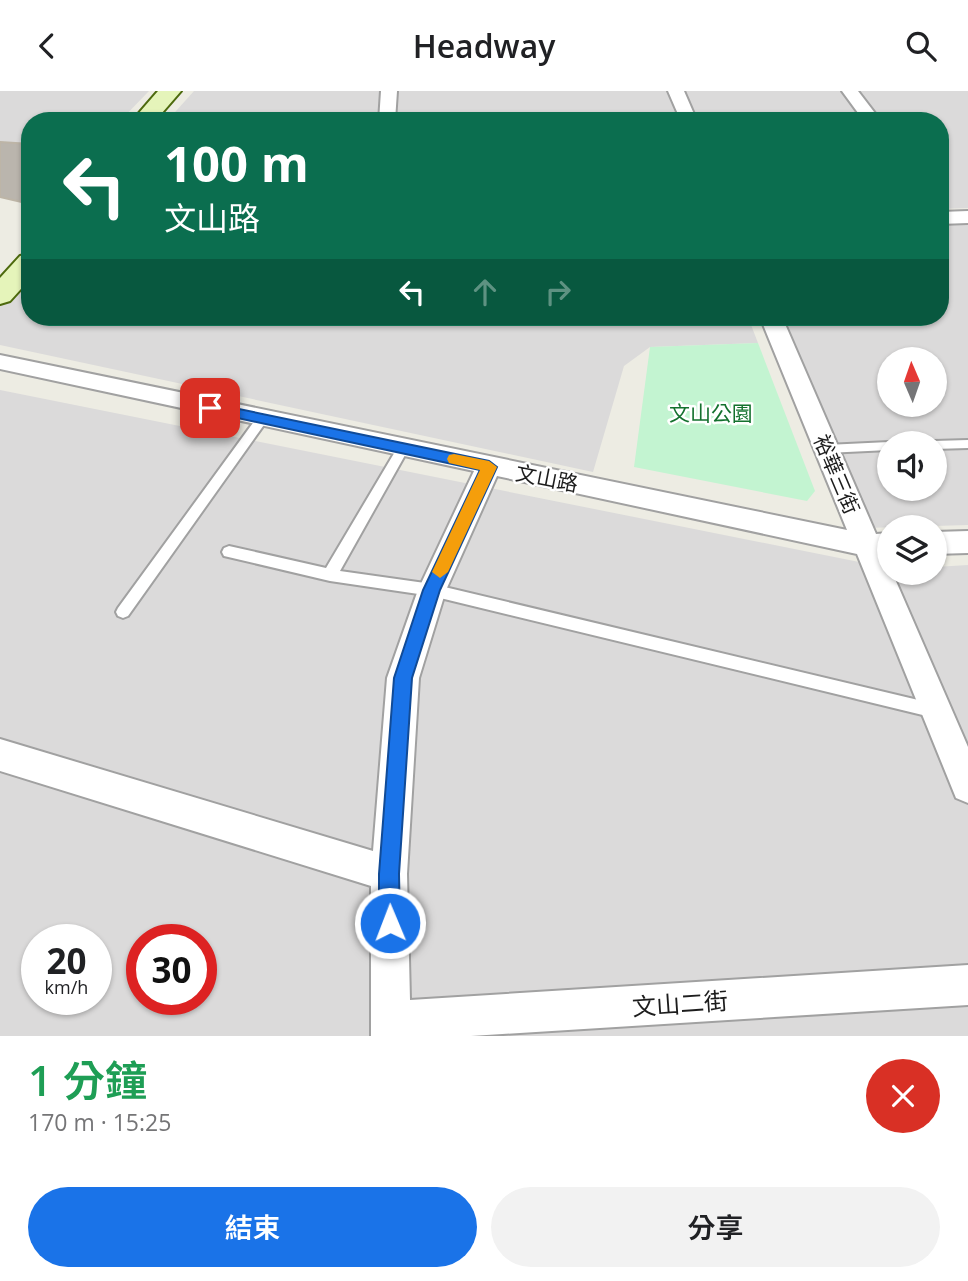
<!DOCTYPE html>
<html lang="zh-TW">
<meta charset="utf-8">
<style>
body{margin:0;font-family:"Open Sans","Noto Sans TC",sans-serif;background:#f2f2f2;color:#202124;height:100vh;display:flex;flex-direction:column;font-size:26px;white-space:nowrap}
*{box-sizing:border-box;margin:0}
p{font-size:23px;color:#757577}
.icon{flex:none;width:38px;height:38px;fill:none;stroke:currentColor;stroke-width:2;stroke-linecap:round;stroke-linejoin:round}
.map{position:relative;height:945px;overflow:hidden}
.details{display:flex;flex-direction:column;background:#fff;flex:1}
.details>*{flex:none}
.top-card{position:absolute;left:21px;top:21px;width:928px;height:214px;border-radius:28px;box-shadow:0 2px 5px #0004;background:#0b6e4f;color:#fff;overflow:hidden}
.needle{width:46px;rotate:358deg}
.tools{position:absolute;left:877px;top:256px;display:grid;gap:14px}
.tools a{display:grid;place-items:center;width:70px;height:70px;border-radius:50%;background:#fff;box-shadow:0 2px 5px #0004;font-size:35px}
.speed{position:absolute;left:21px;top:833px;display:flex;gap:14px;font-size:35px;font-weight:700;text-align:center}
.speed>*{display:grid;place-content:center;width:91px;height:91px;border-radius:50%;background:#fff;box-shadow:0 2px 5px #0004;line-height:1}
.speed small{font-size:18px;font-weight:400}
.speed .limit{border:10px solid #d22;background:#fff;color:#111}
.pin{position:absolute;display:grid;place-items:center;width:60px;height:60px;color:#fff;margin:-30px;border-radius:14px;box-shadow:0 4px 10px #0006}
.me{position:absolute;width:77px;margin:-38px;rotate:359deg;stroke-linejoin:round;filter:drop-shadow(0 0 5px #0008)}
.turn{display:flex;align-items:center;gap:24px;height:147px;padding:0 28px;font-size:32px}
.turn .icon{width:91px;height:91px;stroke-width:2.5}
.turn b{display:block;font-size:49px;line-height:60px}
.lanes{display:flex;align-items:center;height:66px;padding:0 28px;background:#0003;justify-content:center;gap:35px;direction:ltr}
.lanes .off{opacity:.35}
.round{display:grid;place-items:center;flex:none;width:74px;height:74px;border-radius:37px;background:#f2f2f2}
.head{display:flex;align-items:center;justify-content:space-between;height:119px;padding:0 28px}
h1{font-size:42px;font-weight:600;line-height:52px;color:#1e9e55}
.button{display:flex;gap:14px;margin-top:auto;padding:14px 28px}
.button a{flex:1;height:80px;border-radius:42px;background:#1a73e8;color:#fff;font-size:28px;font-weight:600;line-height:80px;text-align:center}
.button a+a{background:#f2f2f2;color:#202124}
header{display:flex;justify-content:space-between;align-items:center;height:91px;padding:0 28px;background:#fff;font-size:32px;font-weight:600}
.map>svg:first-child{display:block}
</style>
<header><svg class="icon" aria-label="back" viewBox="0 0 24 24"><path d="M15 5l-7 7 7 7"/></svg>Headway<svg class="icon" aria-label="search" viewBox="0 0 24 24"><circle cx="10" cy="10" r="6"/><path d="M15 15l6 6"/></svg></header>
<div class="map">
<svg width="968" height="945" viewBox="0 0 968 945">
<rect width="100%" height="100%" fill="#edece3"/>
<path fill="#dbdada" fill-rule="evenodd" d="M0,0H149L120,30H30V53L0,51Z
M194,0H968V117L940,118V30H167Z
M940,126H968V434L865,437L779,226H940ZM889,268H934V313H889ZM889,352H934V397H889Z
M30,175V226H748L758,252L650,256L624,275L593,381L0,254V206Z
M0,299L889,477V481H934L935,476L968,474V945H0ZM37,849H96V908H37ZM142,849H201V908H142Z"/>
<path fill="#c3f4d1" d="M758,252L815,400L807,410L634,376L650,256Z"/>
<path fill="#bab5ad" stroke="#bdb5a7" stroke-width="2" d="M0,51L30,53V113L0,106Z"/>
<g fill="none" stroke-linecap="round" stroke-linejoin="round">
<g stroke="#a1a1a1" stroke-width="4">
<path id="lane" d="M583,226H593L594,228L589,231L585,230Z
M262,324L268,328L266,331L128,525L123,527L118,525L116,521L118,517L258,325Z
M968,349V357L934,358V352H929L934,350Z
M889,351L893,352H889V359L826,362L820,358L826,354Z
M403,353L409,357L340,480L432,493L935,613L941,615L943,620L941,625L935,627L432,505L330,490L224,465L222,461L224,457L229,455L326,477L399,354Z"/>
</g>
<g stroke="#a1a1a1" stroke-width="4">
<path id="street" d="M381,0H397L395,30H379Z
M668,0H684L697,30H681Z
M842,0H858L881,30H864Z
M968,120V132L940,133V121Z
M760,226H782L876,443L889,442V464H885L889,481H892L968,656V712L956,707L857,463L497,385L446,499L419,587L407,783L410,909L968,874V914L471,945H371V795L0,680V648L373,760L387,587L418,499L474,380L0,278V264L847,439Z
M968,440V462L934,463V441Z"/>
</g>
<g stroke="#4d6a0d" stroke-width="4">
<path id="secondary" d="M158,0H181L155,30H132Z
M30,163V188L10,210L0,213V187L20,165Z"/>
</g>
<use href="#lane" fill="#fff" fill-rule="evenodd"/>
<use href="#street" fill="#fff" fill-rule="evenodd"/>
<use href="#secondary" fill="#e5f4ba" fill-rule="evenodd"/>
</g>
<path fill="#1a73e8" stroke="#114b97" stroke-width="2" d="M210,312L489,370L497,376L440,499L412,587L399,783L400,832L397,839L390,842L382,839L379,832V783L394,587L423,499L480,379L205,320V314Z"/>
<path fill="#f59e0b" d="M454,363L489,370L497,376L448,481L440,487L432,481L480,379L449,372L447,368L449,364Z"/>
<g text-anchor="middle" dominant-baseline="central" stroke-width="5" stroke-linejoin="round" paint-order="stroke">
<g font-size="21" fill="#14712e" stroke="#fff">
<text x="711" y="322">文山公園</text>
</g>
<g font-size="21" fill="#1d1d1d" stroke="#fff">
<text transform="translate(837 383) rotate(67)">裕華三街</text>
<text transform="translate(547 387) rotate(11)">文山路</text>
</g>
<g font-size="24" fill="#1d1d1d" stroke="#fff">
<text transform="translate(680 912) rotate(-4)">文山二街</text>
</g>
</g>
</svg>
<div class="tools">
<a><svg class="needle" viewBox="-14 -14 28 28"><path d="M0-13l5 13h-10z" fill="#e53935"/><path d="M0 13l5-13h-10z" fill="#757577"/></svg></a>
<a><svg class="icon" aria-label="sound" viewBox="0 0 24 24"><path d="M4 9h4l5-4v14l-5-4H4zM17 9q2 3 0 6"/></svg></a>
<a><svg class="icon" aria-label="layers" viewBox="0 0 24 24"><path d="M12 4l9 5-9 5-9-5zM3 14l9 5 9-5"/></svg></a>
</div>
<div class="speed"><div>20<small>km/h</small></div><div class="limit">30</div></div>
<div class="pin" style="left:210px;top:317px;background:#d93025"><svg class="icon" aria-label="arrive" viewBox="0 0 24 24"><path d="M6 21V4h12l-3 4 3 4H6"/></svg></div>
<svg class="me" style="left:390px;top:832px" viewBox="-20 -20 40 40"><circle r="17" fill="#1a73e8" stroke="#fff" stroke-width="3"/><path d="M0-11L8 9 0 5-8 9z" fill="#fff"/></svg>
<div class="top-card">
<div class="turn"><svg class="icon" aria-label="left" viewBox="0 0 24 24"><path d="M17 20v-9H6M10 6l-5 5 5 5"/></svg><div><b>100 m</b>文山路</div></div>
<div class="lanes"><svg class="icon" aria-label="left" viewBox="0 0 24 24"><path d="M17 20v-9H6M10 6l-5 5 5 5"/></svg><svg class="icon off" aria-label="ahead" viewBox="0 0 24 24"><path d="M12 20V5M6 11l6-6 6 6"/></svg><svg class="icon off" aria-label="right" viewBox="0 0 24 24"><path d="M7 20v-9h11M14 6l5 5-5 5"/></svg></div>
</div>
</div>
<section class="details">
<div class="head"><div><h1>1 分鐘</h1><p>170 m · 15:25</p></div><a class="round" style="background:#d93025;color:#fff"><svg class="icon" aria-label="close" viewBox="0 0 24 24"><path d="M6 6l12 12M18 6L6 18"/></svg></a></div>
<div class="button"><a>結束</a><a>分享</a></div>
</section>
